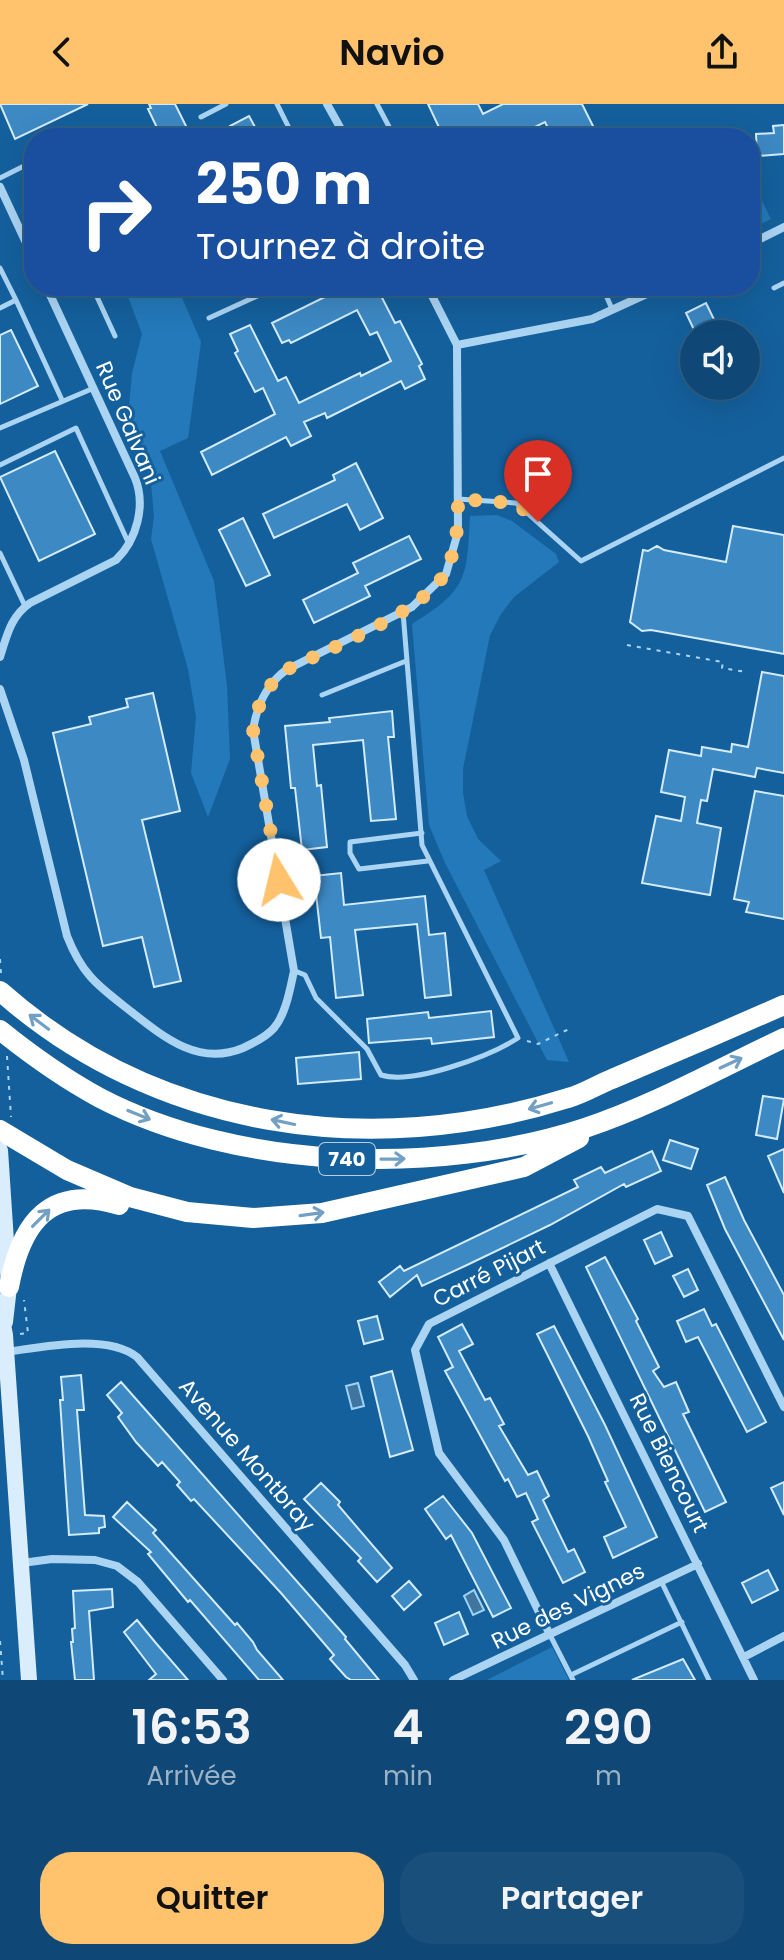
<!DOCTYPE html>
<html lang="fr">
<meta charset="utf-8">
<style>
body{margin:0;font-family:Poppins,sans-serif;background:#184f7b;color:#f1f3f6;height:100vh;display:flex;flex-direction:column;font-size:30px;white-space:nowrap}
*{box-sizing:border-box;margin:0}
p{font-size:26px;color:#9bb2c5}
.icon{flex:none;width:44px;height:44px;fill:none;stroke:currentColor;stroke-width:2;stroke-linecap:round;stroke-linejoin:round}
.map{position:relative;height:1576px;overflow:hidden}
.details{display:flex;flex-direction:column;background:#0f4876;flex:1}
.details>*{flex:none}
.guide{position:absolute;left:24px;top:24px;width:736px;height:168px;border-radius:32px;box-shadow:0 8px 32px #0002,0 0 0 2px #2f6088;background:#1a4fa0;color:#fff;overflow:hidden}
.tools{position:absolute;left:680px;top:216px;display:grid;gap:16px}
.tools a{display:grid;place-items:center;width:80px;height:80px;border-radius:50%;background:#0f4876;box-shadow:0 8px 32px #0002,0 0 0 2px #2f6088;font-size:40px}
.pin{position:absolute;display:grid;place-items:center;width:68px;height:68px;color:#fff;margin:-82px -34px;border-radius:50% 50% 50% 0;rotate:-45deg;box-shadow:0 0 8px #0007}
.pin .icon{rotate:45deg}
.me{position:absolute;width:88px;margin:-44px;rotate:351deg;stroke-linejoin:round;filter:drop-shadow(0 0 6px #0008)}
.turn{display:flex;align-items:center;gap:28px;height:168px;padding:0 40px;font-size:36px}
.turn .icon{width:104px;height:104px;stroke-width:2.5}
.turn b{display:block;font-size:56px;line-height:68px}
.eta{display:flex;justify-content:space-evenly;align-items:center;height:136px;text-align:center}
.eta b{font-size:48px;font-weight:600;line-height:56px}
.primary-button{display:flex;gap:16px;margin-top:auto;padding:16px 40px}
.primary-button a{flex:1;height:92px;border-radius:32px;background:#ffc36d;color:#111;font-size:32px;font-weight:600;line-height:92px;text-align:center}
.primary-button a+a{background:#184f7b;color:#f1f3f6}
header{display:flex;justify-content:space-between;align-items:center;height:104px;padding:0 40px;background:#ffc36d;color:#111;font-size:36px;font-weight:600}
.map>svg:first-child{display:block}
</style>
<header><svg class="icon" aria-label="back" viewBox="0 0 24 24"><path d="M15 5l-7 7 7 7"/></svg>Navio<svg class="icon" aria-label="share" viewBox="0 0 24 24"><path d="M12 15V3M7 8l5-5 5 5M5 13v7h14v-7"/></svg></header>
<div class="map">
<svg width="784" height="1576" viewBox="0 0 784 1576">
<rect width="100%" height="100%" fill="#14609d"/>
<path fill="#2379ba" d="M750,73L771,115L750,125Z
M124,182H177L201,238L188,334L160,347L214,477L227,582L230,655L208,713L191,669L196,613L188,565L151,435L154,412L150,368L128,314L132,269L142,230Z
M497,411L512,417L556,450L559,458L514,493L501,510L490,531L463,665V689L467,712L478,735L501,757L484,766L569,958L547,956L445,759L429,721L412,520C468,486 467,473 470,412Z
M552,1543L569,1576H487Z"/>
<path fill="#4075a0" stroke="#9dd1f6" stroke-width="2" d="M358,1279L364,1302L352,1305L346,1282Z
M474,1486L484,1506L473,1511L464,1492Z"/>
<path fill="#3d89c4" stroke="#d3ebfd" stroke-width="2" d="M0,0H88L15,35Z
M149,0H175L192,34H162L148,5L151,4Z
M428,0H478L483,10L503,0H582L599,34H553L545,18L512,34H444Z
M249,12L261,34H236L230,22Z
M784,21V50L757,52L756,30L774,29L773,22Z
M347,182H376L395,219L400,217L422,260L419,262L425,275L405,285L401,277L327,314L325,309L304,318L311,332L291,342L286,333L212,371L201,348L275,310L263,284L255,288L235,249L238,247L230,230L250,221L278,277L286,273L299,299L360,269L361,272L391,257L377,228L370,231L357,206L291,239L289,236L282,239L272,219Z
M706,199L721,230H696L686,209Z
M11,226L38,282L0,300V231Z
M55,347L95,430L39,457L0,373Z
M356,359L383,414L360,426L347,400L274,434L263,410L335,376L333,371Z
M243,414L270,471L246,482L219,426Z
M733,422L784,431V550L651,526L642,527L630,518L643,446L648,447L657,442L664,446L726,458Z
M409,432L421,455L365,482L370,492L314,519L303,496L358,469L353,459Z
M762,568L784,572V669L757,664L755,673L713,665L707,697L701,696L697,719L721,724L710,791L642,779L656,712L681,717L685,693L661,688L669,646L701,652L702,643L731,648L732,640L748,643Z
M153,589L180,707L142,716L181,877L154,883L142,833L103,842L53,629L91,620L89,613L128,603L126,595Z
M392,607L394,633H388L396,715L371,717L363,636L313,641L317,682L321,681L327,743L302,746L295,684H291L285,622L330,618L329,614Z
M755,687L784,692V815L746,808L749,798L734,795Z
M341,769L344,801L425,792L429,831L445,829L451,891L425,894L417,820L355,826L363,891L336,894L330,833L321,834L314,772Z
M491,907L494,933L432,940L431,934L369,939L367,915L428,908L429,914Z
M359,948L361,975L298,980L296,954Z
M763,992L784,995L777,1035L756,1031Z
M670,1036L698,1045L691,1065L663,1056Z
M784,1045V1089L768,1052Z
M652,1047L661,1067L626,1083L624,1080L550,1121L467,1161L422,1182L417,1171L390,1193L379,1178L400,1162L404,1167L578,1083L574,1076L601,1063L605,1069Z
M725,1073L744,1116L784,1191V1236L725,1125L707,1081Z
M661,1128L672,1152L655,1160L644,1136Z
M605,1153L638,1215L636,1217L659,1263L653,1267L664,1283L676,1278L689,1308L683,1310L726,1398L705,1408L586,1163Z
M688,1165L698,1186L684,1193L673,1172Z
M704,1205L712,1222L716,1220L766,1318L747,1328L698,1233L686,1238L677,1217Z
M377,1212L383,1235L364,1240L358,1217Z
M462,1220L473,1240L459,1247L485,1296L490,1294L504,1320L499,1322L528,1371L537,1367L549,1392L543,1396L568,1448L574,1445L585,1468L563,1479L532,1418L538,1415L526,1389L517,1393L508,1375L505,1377L445,1267L453,1263L438,1233Z
M554,1222L605,1321L657,1433L613,1454L604,1433L626,1423L605,1378L608,1377L588,1332L537,1230Z
M392,1267L413,1346L390,1353L371,1273Z
M81,1271L84,1306H77L85,1411L104,1412L105,1423L99,1424V1429L69,1431L60,1296H63L61,1273Z
M121,1278L346,1533L345,1535L379,1576H351L346,1573L330,1555L334,1551L281,1489L194,1395L191,1397L177,1381L180,1378L162,1358L158,1362L136,1338L118,1313L122,1309L107,1291Z
M784,1378V1411L771,1384Z
M321,1379L340,1398L338,1401L392,1464L377,1478L358,1457L361,1454L304,1395Z
M443,1392L472,1429L511,1504L493,1513L451,1431L446,1435L425,1405Z
M127,1398L156,1426L153,1429L235,1521L237,1519L253,1538L257,1546L283,1576H259L190,1496L188,1498L148,1450L151,1448L113,1413Z
M768,1466L778,1486L752,1499L742,1479Z
M409,1477L421,1491L404,1506L392,1492Z
M112,1485L113,1503L89,1507L94,1576H75L71,1538H73L72,1525L75,1524L73,1487Z
M459,1508L468,1530L444,1541L435,1519Z
M137,1516L155,1538L188,1576H149L156,1570L124,1528Z
M683,1555L695,1576H632Z"/>
<g fill="none" stroke-linecap="round" stroke-linejoin="round">
<path stroke="#abd4f3" stroke-width="2" stroke-dasharray="4 6" stroke-linecap="butt" d="M627,541L723,558L722,564L746,568
M0,855L1,870
M527,937L538,940L571,924
M7,952L11,1013
M20,1230L28,1229L24,1196
M0,1537L3,1576"/>
<path stroke="#abd4f3" stroke-width="5" d="M277,0L294,34
M377,0L395,34
M201,13L226,0
M0,74L34,57
M0,164L16,196L0,204
M92,182L115,232
M602,182L612,205
M774,184L784,179
M16,196L62,296
M209,214L279,182
M0,324L94,284
M0,361L76,324L128,438
M458,395L516,399L581,457L784,354
M0,449L25,502
M322,591L406,557
M422,729L350,738V749L359,765L428,757
M295,867L305,871L316,894L367,945L381,971C413,981 490,952 518,934L422,741L403,508
M661,1477L709,1576
M550,1531L573,1576
M571,1571L682,1518"/>
<path stroke="#abd4f3" stroke-width="8" d="M327,0L346,34
M0,83L34,156
M750,140L784,123
M457,241L592,215L664,182
M0,553C7,531 11,512 30,499L116,456C137,436 146,401 135,374L46,182
M0,585L24,656L67,832C83,873 100,883 133,909C166,935 200,962 243,944C254,939 266,933 274,924C286,910 290,885 294,867L253,626C257,601 266,581 286,566L412,503L446,470L458,428L457,241L427,182
M549,1159L754,1576
M6,1248C42,1243 107,1229 137,1253L405,1561L414,1576
M22,1459L52,1455L95,1456L117,1462L138,1478L223,1576
M550,1531L504,1436L439,1349L415,1246L429,1220L657,1105L688,1112L784,1303
M744,1553L784,1532
M453,1576L698,1460"/>
<path stroke="#daedfd" stroke-width="16" d="M0,1046L9,1183L5,1218
M0,1205L5,1231L29,1576"/>
<path stroke="#fff" stroke-width="20" d="M0,887C157,1026 371,1056 568,994C583,990 597,981 612,975C669,951 727,926 784,901
M0,926C31,951 65,975 100,994C238,1066 439,1072 585,1024C654,1001 718,965 784,934
M0,1026L67,1066L130,1093L187,1108L253,1114L322,1109L524,1063L579,1034
M9,1183C21,1118 50,1080 119,1101"/>
</g>
<defs><path id="oneway-shaft" d="M-6 0H5M1.5-3L5.5 0L1.5 3" fill="none" stroke-width="1.6" stroke-linecap="round" stroke-linejoin="round" transform="scale(2)"/></defs>
<g stroke="#72a0c4">
<use href="#oneway-shaft" transform="translate(39 918) rotate(-143)"/>
<use href="#oneway-shaft" transform="translate(731 959) rotate(-25)"/>
<use href="#oneway-shaft" transform="translate(540 1002) rotate(164)"/>
<use href="#oneway-shaft" transform="translate(139 1011) rotate(22)"/>
<use href="#oneway-shaft" transform="translate(283 1018) rotate(-168)"/>
<use href="#oneway-shaft" transform="translate(393 1055) rotate(-1)"/>
<use href="#oneway-shaft" transform="translate(312 1110) rotate(-8)"/>
<use href="#oneway-shaft" transform="translate(41 1114) rotate(-45)"/>
</g>
<g fill="none" stroke-linecap="round" stroke-linejoin="round">
<path stroke="#ffc36d" stroke-width="14" stroke-dasharray="0 25.2" d="M279,776L253,626C257,601 266,582 286,566C326,546 428,506 446,467C457,444 458,420 458,395L516,399L538,418"/>
</g>
<g text-anchor="middle" dominant-baseline="central" stroke-width="6" stroke-linejoin="round" paint-order="stroke">
<rect fill="#14609d" stroke="#b8cfe2" stroke-width="2" x="319" y="1039" width="56" height="32" rx="6"/>
<g font-size="20" font-weight="bold" fill="#fff">
<text x="347" y="1055">740</text>
</g>
<g font-size="22" fill="#fff" stroke="#14609d">
<text transform="translate(128 319) rotate(67)">Rue Galvani</text>
<text transform="translate(489 1169) rotate(-27)">Carré Pijart</text>
<text transform="translate(247 1351) rotate(49)">Avenue Montbray</text>
<text transform="translate(669 1359) rotate(64)">Rue Biencourt</text>
<text transform="translate(568 1502) rotate(-26)">Rue des Vignes</text>
</g>
</g>
</svg>
<div class="tools">
<a><svg class="icon" aria-label="sound" viewBox="0 0 24 24"><path d="M4 9h4l5-4v14l-5-4H4zM17 9q2 3 0 6"/></svg></a>
</div>
<div class="pin" style="left:538px;top:418px;background:#d93025"><svg class="icon" aria-label="arrive" viewBox="0 0 24 24"><path d="M6 21V4h12l-3 4 3 4H6"/></svg></div>
<svg class="me" style="left:279px;top:776px" viewBox="-20 -20 40 40"><circle r="19" fill="#fff"/><path d="M0-13L10 11 0 6-10 11z" fill="#ffc36d"/></svg>
<div class="guide">
<div class="turn"><svg class="icon" aria-label="right" viewBox="0 0 24 24"><path d="M7 20v-9h11M14 6l5 5-5 5"/></svg><div><b>250 m</b>Tournez à droite</div></div>
</div>
</div>
<section class="details">
<div class="eta">
<div><b>16:53</b><p>Arrivée</p></div>
<div><b>4</b><p>min</p></div>
<div><b>290</b><p>m</p></div>
</div>
<div class="primary-button"><a>Quitter</a><a>Partager</a></div>
</section>
